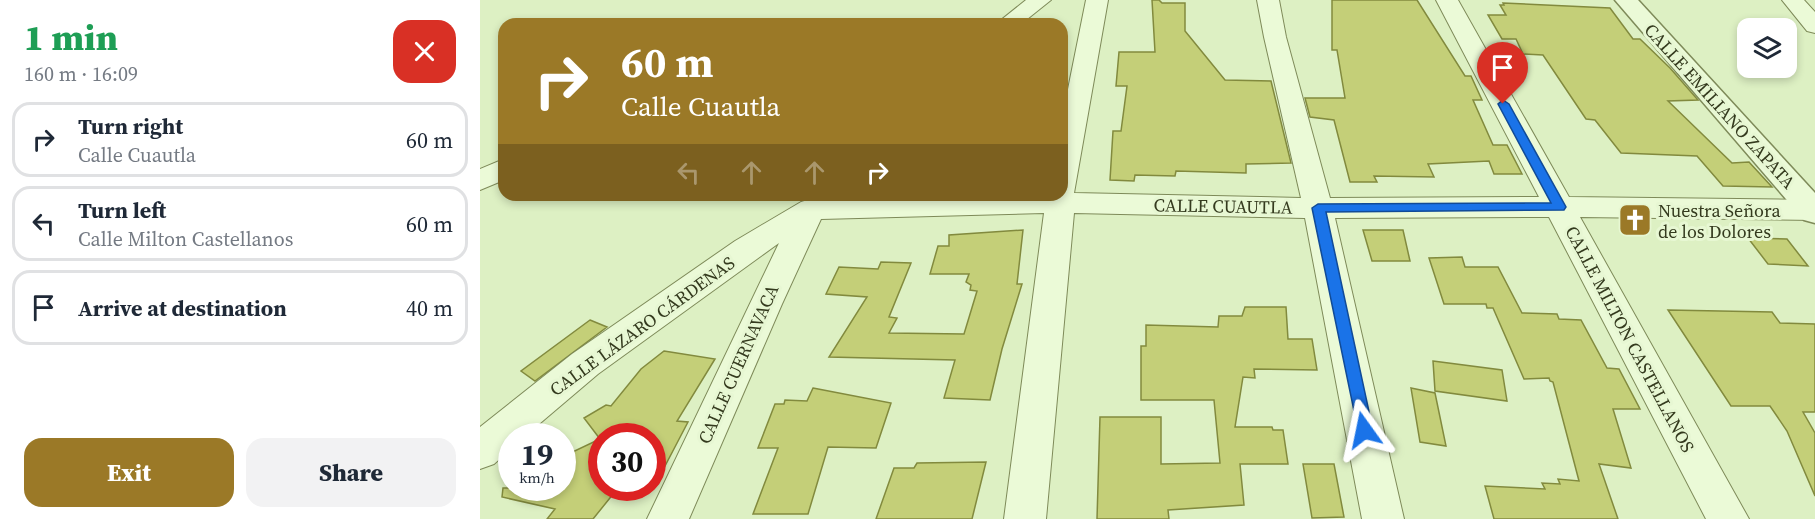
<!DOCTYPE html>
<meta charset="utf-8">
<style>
body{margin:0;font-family:"Source Serif 4",serif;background:#f2f2f3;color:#1f2937;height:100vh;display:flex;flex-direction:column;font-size:22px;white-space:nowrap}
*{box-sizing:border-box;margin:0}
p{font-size:20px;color:#747a83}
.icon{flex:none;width:33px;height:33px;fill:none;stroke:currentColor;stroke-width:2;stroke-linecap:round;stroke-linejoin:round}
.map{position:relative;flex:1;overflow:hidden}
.side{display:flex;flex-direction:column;background:#fff;width:480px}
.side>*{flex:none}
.guide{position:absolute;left:18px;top:18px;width:570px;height:183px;border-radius:18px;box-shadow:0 3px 9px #0003;background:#9b7927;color:#fff;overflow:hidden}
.buttons{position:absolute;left:1257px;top:18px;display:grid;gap:12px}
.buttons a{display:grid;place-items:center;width:60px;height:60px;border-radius:12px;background:#fff;box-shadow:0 3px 9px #0003;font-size:30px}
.speed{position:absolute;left:18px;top:423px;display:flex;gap:12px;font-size:30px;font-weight:700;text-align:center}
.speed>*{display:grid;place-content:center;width:78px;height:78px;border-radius:50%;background:#fff;box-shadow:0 3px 9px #0003;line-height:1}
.speed small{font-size:15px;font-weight:400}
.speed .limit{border:9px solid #d22;background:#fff;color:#111}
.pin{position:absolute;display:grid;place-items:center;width:51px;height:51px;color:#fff;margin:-62px -26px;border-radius:50% 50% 50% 0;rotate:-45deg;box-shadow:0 0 6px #0007}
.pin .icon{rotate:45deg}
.me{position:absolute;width:66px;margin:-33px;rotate:348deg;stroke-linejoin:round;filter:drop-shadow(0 0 4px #0008)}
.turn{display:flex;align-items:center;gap:21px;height:126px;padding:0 24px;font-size:27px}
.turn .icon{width:78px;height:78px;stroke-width:2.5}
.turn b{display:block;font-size:42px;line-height:51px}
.lanes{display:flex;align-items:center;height:57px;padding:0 24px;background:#0003;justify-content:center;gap:30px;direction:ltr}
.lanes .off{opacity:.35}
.round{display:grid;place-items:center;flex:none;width:63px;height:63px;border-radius:18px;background:#f2f2f3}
.head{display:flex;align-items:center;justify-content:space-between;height:102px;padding:0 24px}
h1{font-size:36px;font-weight:800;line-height:45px;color:#1e9e55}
.action{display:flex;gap:12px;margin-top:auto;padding:12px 24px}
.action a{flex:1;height:69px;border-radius:18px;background:#9b7927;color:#fff;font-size:24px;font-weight:800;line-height:69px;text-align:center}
.action a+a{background:#f2f2f3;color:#1f2937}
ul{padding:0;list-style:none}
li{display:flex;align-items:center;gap:18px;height:75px;margin:0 12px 9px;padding:0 12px;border:3px solid #e0e1e3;border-radius:18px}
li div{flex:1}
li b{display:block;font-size:22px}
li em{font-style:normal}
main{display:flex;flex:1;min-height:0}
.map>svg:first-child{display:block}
</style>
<main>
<section class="side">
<div class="head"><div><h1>1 min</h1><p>160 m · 16:09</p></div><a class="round" style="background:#d93025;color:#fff"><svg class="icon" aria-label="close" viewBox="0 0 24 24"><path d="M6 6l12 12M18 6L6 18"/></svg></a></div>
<ul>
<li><svg class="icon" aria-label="right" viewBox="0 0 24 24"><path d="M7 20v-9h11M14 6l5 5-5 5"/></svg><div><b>Turn right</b><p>Calle Cuautla</p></div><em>60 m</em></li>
<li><svg class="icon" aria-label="left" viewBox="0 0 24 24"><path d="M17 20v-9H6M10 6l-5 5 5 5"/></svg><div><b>Turn left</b><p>Calle Milton Castellanos</p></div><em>60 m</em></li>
<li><svg class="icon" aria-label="arrive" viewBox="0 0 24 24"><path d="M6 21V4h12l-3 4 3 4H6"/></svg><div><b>Arrive at destination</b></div><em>40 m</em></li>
</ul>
<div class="action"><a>Exit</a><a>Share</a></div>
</section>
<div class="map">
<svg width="1335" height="519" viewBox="0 0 1335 519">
<rect width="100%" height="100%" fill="#ddf0c3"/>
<path fill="#c4cf78" stroke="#828a3e" stroke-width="1.5" d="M672,0H679L682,3H705V31L745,80L791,81L811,163L766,164V173L696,171L695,176L655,175L654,181L630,180L633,131H641L647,86H636L639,52H675Z
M852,0H937L985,76H991L1002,100H993L1013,145H1027L1042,174H1014L1009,161L948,164L954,177L894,176L897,182H870L854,120L830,117L825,98H865L857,50H852Z
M1023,3L1130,8L1153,39H1160L1190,68L1218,100L1188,101L1252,163L1269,162L1292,187L1243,186L1217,156L1141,153L1115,120L1106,119L1063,55L1043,54L1036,39H1022L1008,15H1026L1020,5H1024Z
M543,230L537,284H542L522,349L510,400L464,398L475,360L349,357L387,297L346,294L359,267L398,269L401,262L431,263L409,317L417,318L409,333L484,334L497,291L490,290L491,285L486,282L489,274H450L458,246H469V235Z
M883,230H923L930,261H892Z
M1268,238L1307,239L1328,266L1288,264Z
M982,257L985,267H1018L1042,313L1077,314L1079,319L1101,320L1127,368L1139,369L1160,409H1133L1151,468L1119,464L1138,519H1014L1005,486L1065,489L1062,483L1080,484L1078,479L1099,481L1073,382L1070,381L1069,378L1044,379L1013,308H1007L1006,304H964L949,258Z
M765,307H806L808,339H832L837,370L774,369L775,378L763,377L755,427H792L793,430H803L808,464H760L764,505L688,510L689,519H617L620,417H681V464L740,463L734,400H661V346H666V325L738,327L739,316H762Z
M1188,310L1292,312L1300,323L1335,324V412H1323L1335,433V496L1307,431L1290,406H1251Z
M110,320L127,327L55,381L41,371Z
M184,351L235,359L197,421L208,422L173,489L172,436H122V488H138L113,519H67L75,509L22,497L23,488H82V457L120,439L104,418L126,405L131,406L161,369Z
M953,361L1022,370L1027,401L955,391Z
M333,388L411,403L396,448L348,447L328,514H273L298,448H278L295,404H304L305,400L327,401Z
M931,388L955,393L966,446L940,442Z
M506,462L492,519H396L414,468H434L437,463Z
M823,464H854L864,517L832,518Z"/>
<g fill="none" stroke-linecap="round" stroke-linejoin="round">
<g stroke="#7e8a59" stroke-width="2">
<path id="minor" d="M546,0H571L541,24H516Z
M606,0H628L594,193L821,198L784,37L777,0H799L806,37L850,198L1059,197L956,0H978L1089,197L1335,200V220L1100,217L1269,519H1226L1069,217L855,218L924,519H882L825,218L594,213L566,519H524L564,213L341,219L302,304L209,519H167L299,243L118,374L45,436H32V448L14,464L0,469V427L92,354L255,241L321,202L331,199L582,195V119Z
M1302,0H1324L1335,12V33L1327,31Z
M24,159V180L0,190V169Z"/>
</g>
<g stroke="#7e8a59" stroke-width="3">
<path id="tertiary" d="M1135,0H1158L1335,193V223L1324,220Z"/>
</g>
<use href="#minor" fill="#ebfad7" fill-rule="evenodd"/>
<use href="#tertiary" fill="#ebfad7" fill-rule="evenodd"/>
</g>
<path fill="#1a73e8" stroke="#114b97" stroke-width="1.5" d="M1023,100L1029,104L1086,207L1084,210L846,212L893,430L890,435L884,437L879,435L832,208L838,204L1071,203L1018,104Z"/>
<defs>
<g id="church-square" transform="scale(1.725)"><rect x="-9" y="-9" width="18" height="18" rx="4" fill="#9b7927" stroke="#e7f7d3"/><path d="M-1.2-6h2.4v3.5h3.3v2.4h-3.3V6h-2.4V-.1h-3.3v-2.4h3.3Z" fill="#fff"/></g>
</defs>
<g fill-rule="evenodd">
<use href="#church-square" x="1155" y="220"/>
</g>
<g text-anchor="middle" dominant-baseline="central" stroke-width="6" stroke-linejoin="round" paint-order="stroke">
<g font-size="18" fill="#343a1e" stroke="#e7f7d3">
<text transform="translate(1240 106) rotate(48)">CALLE EMILIANO ZAPATA</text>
<text transform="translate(743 206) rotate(1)">CALLE CUAUTLA</text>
<text transform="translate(162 326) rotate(-36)">CALLE LÁZARO CÁRDENAS</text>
<text transform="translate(1150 339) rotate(62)">CALLE MILTON CASTELLANOS</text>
<text transform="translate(258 364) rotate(-66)">CALLE CUERNAVACA</text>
</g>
<g font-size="18" fill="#343a1e" stroke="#e7f7d3" text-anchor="start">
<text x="1178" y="210">Nuestra Señora<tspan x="1178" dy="21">de los Dolores</tspan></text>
</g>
</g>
</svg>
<div class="buttons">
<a><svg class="icon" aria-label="layers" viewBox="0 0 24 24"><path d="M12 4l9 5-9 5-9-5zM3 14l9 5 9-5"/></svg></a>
</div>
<div class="speed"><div>19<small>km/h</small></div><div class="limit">30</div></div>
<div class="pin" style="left:1023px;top:104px;background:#d93025"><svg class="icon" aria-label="arrive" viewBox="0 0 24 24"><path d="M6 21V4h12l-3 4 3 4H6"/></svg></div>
<svg class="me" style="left:884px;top:430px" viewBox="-20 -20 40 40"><path d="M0-17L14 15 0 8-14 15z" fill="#1a73e8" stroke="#fff" stroke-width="4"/></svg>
<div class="guide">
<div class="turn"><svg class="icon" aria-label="right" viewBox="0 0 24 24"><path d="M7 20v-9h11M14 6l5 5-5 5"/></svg><div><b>60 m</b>Calle Cuautla</div></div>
<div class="lanes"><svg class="icon off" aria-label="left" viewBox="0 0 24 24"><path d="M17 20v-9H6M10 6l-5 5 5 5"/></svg><svg class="icon off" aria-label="ahead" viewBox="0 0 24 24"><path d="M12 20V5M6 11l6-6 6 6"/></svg><svg class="icon off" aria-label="ahead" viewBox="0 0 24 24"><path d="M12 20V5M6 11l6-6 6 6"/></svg><svg class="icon" aria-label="right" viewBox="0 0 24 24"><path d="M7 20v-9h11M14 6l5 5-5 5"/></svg></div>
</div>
</div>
</main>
